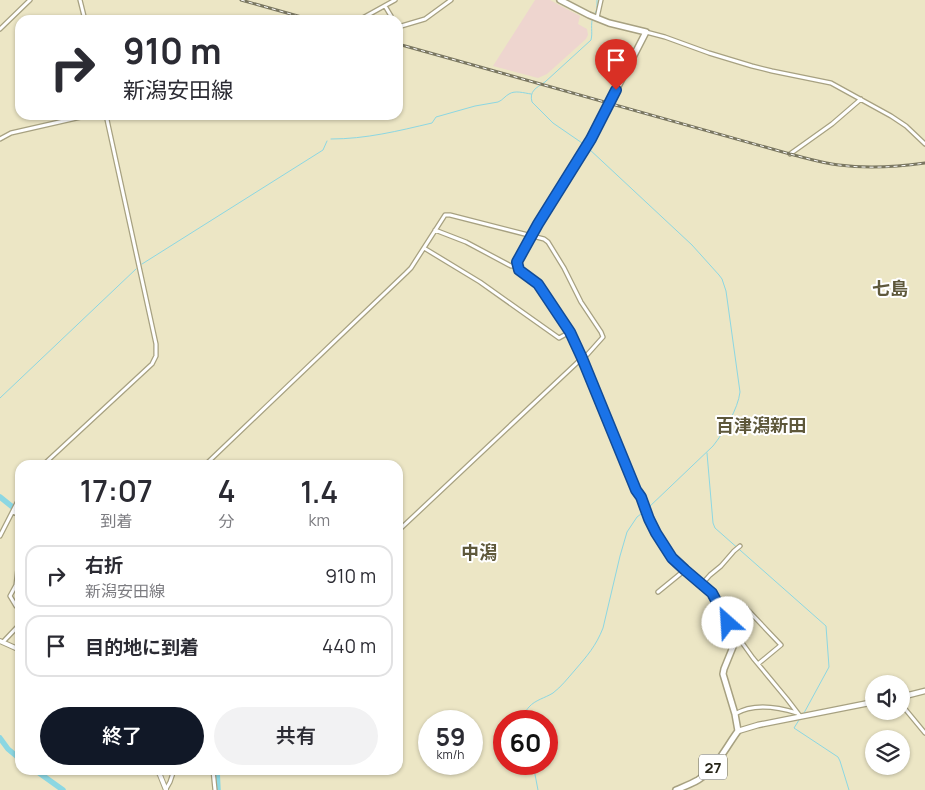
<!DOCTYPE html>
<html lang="ja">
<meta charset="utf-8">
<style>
body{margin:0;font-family:Manrope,"Noto Sans JP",sans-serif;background:#f2f2f3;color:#2b2b33;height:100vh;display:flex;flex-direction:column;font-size:19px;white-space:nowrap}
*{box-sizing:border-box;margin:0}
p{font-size:16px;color:#7c7c81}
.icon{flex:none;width:28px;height:28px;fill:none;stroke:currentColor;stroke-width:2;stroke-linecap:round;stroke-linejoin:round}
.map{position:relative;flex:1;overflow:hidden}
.details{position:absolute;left:15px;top:460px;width:388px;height:315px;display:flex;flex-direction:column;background:#fff;border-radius:15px;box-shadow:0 1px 4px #0004}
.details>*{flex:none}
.guide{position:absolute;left:15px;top:15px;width:388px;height:105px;border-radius:15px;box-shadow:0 1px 4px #0004;background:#fff;color:#2b2b33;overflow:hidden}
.buttons{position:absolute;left:865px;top:675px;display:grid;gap:10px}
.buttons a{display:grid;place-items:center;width:45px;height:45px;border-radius:50%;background:#fff;box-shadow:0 1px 4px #0004;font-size:25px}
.speed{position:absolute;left:418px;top:710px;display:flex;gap:10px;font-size:25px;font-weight:700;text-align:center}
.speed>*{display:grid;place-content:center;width:65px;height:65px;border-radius:50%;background:#fff;box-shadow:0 1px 4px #0004;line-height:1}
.speed small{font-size:12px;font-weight:400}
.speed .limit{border:8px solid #d22;background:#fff;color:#111}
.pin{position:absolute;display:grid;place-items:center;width:42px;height:42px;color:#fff;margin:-51px -21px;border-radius:50% 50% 50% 0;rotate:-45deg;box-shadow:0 0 5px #0007}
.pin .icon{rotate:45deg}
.me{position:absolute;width:55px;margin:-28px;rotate:334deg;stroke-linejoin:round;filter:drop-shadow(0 0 4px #0008)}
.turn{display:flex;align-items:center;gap:18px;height:105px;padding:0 25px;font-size:22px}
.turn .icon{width:65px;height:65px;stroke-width:2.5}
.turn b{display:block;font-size:35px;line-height:42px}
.eta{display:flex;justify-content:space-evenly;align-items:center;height:85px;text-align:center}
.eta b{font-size:30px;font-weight:600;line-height:35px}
.button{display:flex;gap:10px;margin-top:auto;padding:10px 25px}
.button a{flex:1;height:58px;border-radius:30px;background:#111827;color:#fff;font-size:20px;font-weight:600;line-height:58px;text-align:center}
.button a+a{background:#f2f2f3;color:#2b2b33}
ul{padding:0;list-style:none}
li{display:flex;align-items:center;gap:15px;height:62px;margin:0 10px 8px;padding:0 15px;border:2px solid #e1e1e2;border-radius:15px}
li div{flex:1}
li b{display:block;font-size:19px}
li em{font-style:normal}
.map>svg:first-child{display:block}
</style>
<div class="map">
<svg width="925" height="790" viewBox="0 0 925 790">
<rect width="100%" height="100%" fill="#ece6c5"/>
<path fill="#eed5cf" d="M535,0H550L559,5L580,16L578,24L587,29L588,35L586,39L547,74L538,78L493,66Z"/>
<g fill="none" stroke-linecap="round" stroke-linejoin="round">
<path stroke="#8cd7e2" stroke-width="1" d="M595,14L597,9V0
M331,139C366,139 398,131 432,123L436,117L475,106L498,102C503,100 505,96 509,94C515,90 524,93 531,94
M585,145L553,123L532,102C529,91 536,88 545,82L591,40C593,32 590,25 593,17
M588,148L692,245L719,275L722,279L726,291L740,392C738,409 724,432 713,446L648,508
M142,264L323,150L327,141
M0,398L136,269
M707,453L713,523L715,528L826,626L829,667L804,713
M799,720L794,728L838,757L840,761L849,790
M524,721C524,716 525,711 529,707C535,700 545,698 553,693C561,687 568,678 575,670C587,656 596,646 603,628L620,556L627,532L637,517L645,511
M533,764L538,790"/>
<path stroke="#8cd7e2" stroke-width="5.5" d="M0,497L20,513
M0,738L8,749L20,759
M35,770L63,790
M217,770L218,790"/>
<g stroke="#a7a181" stroke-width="5.5">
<path id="minor" d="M80,0L85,20
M385,6L391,16L392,20
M597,18L601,0
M359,20L395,0
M398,27L425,19L451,0
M0,29L30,0
M646,32L665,37L709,53L752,66L772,71L831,83L891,116L906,126L925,144
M0,139L11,133L90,115
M790,154L832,124L861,99
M435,230L466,242L511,266H517
M424,248L480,282L559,338L570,332
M43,465L152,364L156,356V344L106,115
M205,465L406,273L411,268L445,215H450L544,239L548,242L564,268L581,302L601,332L603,337L586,356L580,360L398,531
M13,511L20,517
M0,536L20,497
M20,560L18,568L16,585L10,596L16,606L20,610
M702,584L710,575L721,566L734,551L740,546
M658,592L685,570
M726,618L743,607H745L781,645L758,664
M738,637L753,658L787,699L800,716
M3,642L20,624
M901,704L925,733
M735,714C753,703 778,707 797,713
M213,770L215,790
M166,789L170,782L174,770"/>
</g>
<g stroke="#a7a181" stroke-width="6">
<path id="tertiary" d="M0,641L20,650
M157,770L160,775L166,790"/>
</g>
<g stroke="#a7a181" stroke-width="7">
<path id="secondary" d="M901,697L925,691
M738,731L758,725L874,702"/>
</g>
<g stroke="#a7a181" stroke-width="8">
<path id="primary" d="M560,0L589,15L609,23L646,32L591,139L537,224L517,262L519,270L538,284L570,332L582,358L636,490L641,497L649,519L656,533L672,558L685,570L712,593L728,623L737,637L724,669L723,674L735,714L738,731C726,747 716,769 698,780C691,784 683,787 676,790"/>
</g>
<use href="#minor" stroke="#fff" stroke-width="3"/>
<use href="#tertiary" stroke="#fff" stroke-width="4"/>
<use href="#secondary" stroke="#fff" stroke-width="4.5"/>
<use href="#primary" stroke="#fff" stroke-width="5"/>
<g stroke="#7a7761" stroke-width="3">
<path id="rail" d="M241,0L312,20
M398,44L790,154C806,158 822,163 839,165C868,169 897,167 925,163"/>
</g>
<use href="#rail" stroke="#fff" stroke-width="1" stroke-dasharray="4" stroke-linecap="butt"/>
</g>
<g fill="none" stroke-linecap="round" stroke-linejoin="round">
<g stroke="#114b97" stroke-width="12">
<path id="route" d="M616,90L591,139L538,224L517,262L519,270L538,284L570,332L582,358L636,490L641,497L649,519L656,533L672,558L685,570L712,593L728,623"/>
</g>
<use href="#route" stroke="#1a73e8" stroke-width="9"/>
</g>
<g text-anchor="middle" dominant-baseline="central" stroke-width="4" stroke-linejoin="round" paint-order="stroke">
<rect fill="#fff" stroke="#67665d" stroke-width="1" x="699" y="754.5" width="28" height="25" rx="4"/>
<g font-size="15" font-weight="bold" fill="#262417">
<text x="713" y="767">27</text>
</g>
<g font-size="18" font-weight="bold" fill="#5e583b" stroke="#fff">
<text x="890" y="288">七島</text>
<text x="761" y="425">百津潟新田</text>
<text x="479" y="552">中潟</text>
</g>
</g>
</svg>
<div class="buttons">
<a><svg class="icon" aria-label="sound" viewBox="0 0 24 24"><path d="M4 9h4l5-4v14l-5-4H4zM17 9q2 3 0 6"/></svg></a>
<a><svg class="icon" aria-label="layers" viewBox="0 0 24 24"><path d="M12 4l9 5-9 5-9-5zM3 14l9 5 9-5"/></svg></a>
</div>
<div class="speed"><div>59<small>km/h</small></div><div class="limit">60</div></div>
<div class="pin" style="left:616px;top:90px;background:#d93025"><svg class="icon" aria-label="arrive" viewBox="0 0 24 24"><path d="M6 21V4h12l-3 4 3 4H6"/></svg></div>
<svg class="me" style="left:728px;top:623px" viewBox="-20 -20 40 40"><circle r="19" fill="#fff"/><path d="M0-13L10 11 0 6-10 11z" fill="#1a73e8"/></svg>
<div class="guide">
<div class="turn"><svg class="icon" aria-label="right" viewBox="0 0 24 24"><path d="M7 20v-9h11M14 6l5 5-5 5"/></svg><div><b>910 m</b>新潟安田線</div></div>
</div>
<section class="details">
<div class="eta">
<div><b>17:07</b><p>到着</p></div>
<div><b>4</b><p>分</p></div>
<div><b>1.4</b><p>km</p></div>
</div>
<ul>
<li><svg class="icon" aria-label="right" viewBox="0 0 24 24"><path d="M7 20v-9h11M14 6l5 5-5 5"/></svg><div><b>右折</b><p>新潟安田線</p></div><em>910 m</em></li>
<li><svg class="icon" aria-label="arrive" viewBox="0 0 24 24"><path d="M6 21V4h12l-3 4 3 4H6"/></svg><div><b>目的地に到着</b></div><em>440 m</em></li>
</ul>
<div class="button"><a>終了</a><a>共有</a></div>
</section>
</div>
